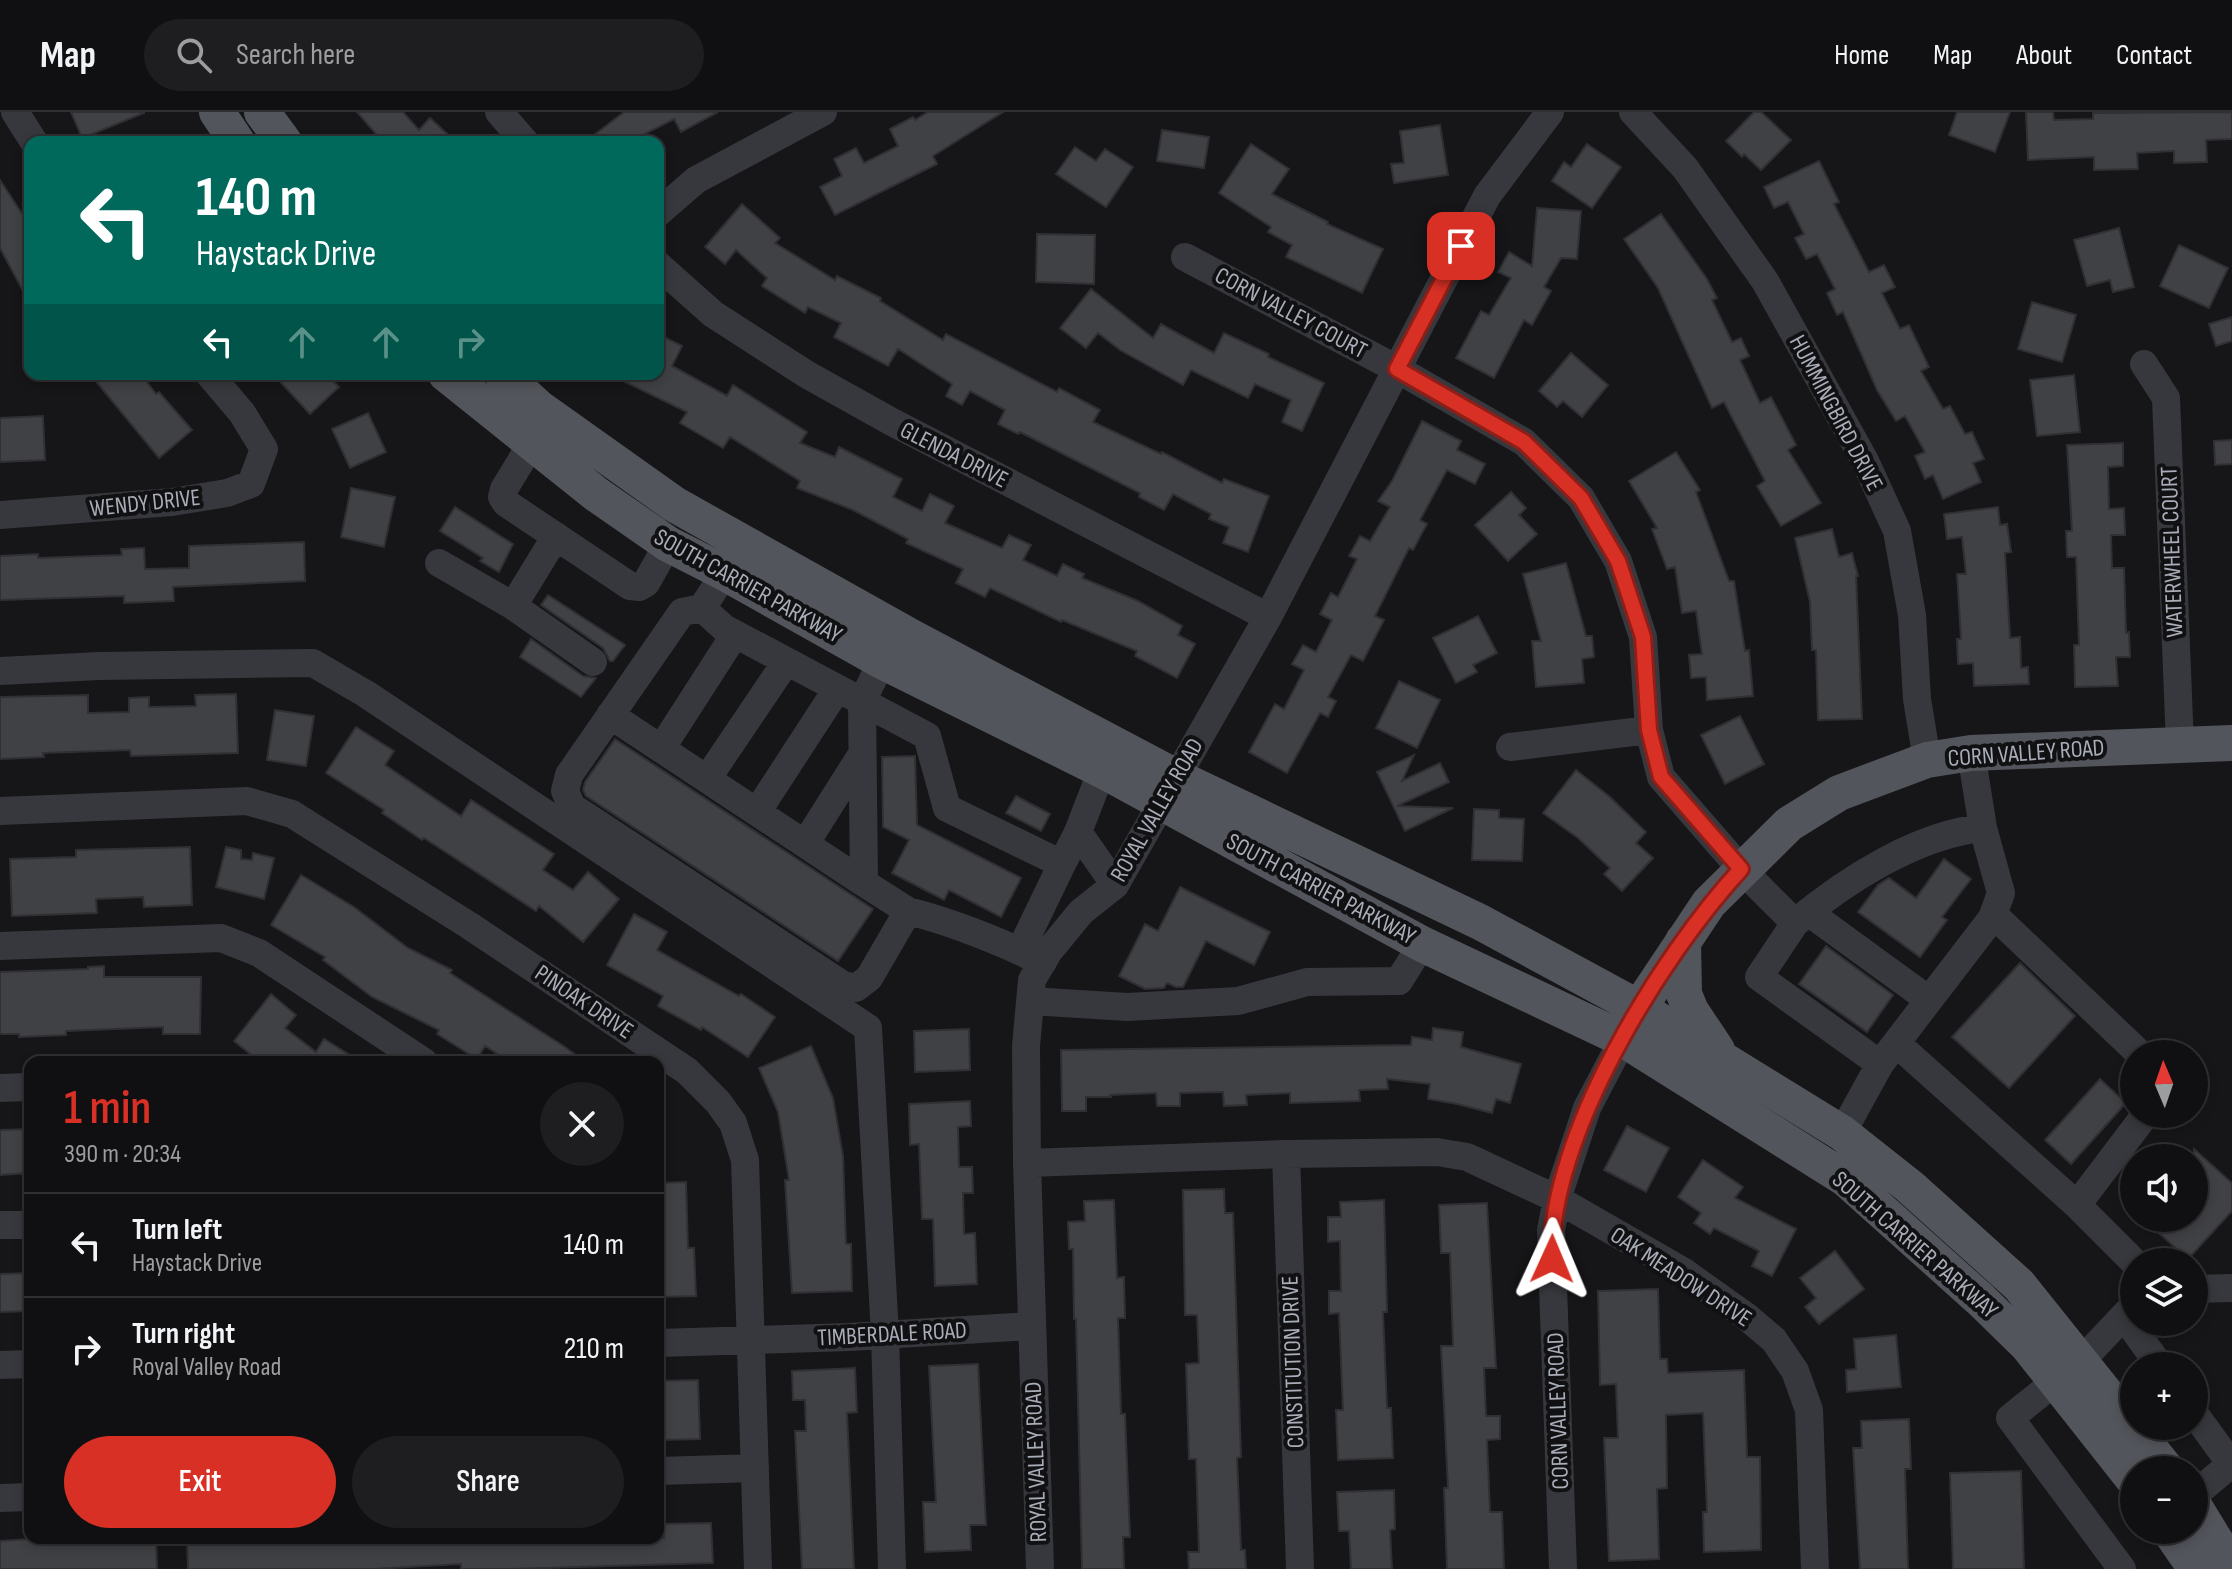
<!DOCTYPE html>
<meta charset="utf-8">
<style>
body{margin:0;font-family:"Sofia Sans Condensed",sans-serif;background:#1e1e20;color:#f1f3f6;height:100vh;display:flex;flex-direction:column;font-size:30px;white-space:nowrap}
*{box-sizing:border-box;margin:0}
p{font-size:26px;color:#9c9d9f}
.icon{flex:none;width:44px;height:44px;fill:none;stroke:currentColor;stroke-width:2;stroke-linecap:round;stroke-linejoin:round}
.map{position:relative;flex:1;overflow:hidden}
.drawer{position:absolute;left:24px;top:944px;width:640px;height:488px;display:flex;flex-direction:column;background:#101012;border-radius:16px;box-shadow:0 4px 12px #0003,0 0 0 2px #303032}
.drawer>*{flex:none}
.banner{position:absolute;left:24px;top:24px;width:640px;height:244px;border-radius:16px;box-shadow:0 4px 12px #0003,0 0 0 2px #303032;background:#00695c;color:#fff;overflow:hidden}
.needle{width:52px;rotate:358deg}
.fabs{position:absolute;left:2120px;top:928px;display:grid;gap:16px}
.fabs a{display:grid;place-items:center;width:88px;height:88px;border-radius:50%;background:#101012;box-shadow:0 4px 12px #0003,0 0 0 2px #303032;font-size:40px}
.pin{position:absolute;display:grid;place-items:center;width:68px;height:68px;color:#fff;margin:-34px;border-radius:16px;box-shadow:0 4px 12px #0006}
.me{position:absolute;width:88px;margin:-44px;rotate:1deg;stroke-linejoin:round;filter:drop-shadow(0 0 6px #0008)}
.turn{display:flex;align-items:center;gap:28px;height:168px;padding:0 40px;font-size:36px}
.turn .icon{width:104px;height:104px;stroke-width:2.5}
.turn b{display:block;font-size:56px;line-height:68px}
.lanes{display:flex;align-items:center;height:76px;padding:0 40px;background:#0003;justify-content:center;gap:40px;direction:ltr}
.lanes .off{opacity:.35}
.round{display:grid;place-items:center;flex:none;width:84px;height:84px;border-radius:42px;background:#1e1e20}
.head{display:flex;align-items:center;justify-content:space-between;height:136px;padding:0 40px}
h1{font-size:48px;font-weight:600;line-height:60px;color:#d93025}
.action{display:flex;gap:16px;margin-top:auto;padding:16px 40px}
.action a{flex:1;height:92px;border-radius:48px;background:#d93025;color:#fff;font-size:32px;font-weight:600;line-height:92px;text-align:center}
.action a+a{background:#1e1e20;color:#f1f3f6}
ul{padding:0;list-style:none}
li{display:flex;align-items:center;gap:24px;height:104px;padding:0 40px;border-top:2px solid #303032}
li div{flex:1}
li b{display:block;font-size:30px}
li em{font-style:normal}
header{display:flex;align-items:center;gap:48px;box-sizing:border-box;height:112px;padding:0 40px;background:#101012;border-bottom:2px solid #303032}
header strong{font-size:38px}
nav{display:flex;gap:44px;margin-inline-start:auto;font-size:28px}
.search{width:560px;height:72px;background:#1e1e20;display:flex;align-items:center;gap:20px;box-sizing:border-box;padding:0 28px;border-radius:44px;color:#9c9d9f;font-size:30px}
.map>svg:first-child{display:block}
</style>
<header>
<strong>Map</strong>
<div class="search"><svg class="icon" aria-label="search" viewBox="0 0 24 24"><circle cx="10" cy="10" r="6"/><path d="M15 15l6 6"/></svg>Search here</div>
<nav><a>Home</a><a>Map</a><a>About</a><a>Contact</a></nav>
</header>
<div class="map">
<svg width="2232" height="1457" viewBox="0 0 2232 1457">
<rect width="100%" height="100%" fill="#161618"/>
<path fill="#404145" stroke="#303034" stroke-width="2" d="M71,0H144V1L82,26Z
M357,0H403L419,18L430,6L456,30H383Z
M624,0H718L681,20L674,7L629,30H585Z
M928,0H1003L933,44L937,52L835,103L820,75L842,64L834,47L856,36L864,51L898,34L890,17L913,5L915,8Z
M1754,0H1761L1791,28L1761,58L1744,42L1742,45L1726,29Z
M1957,0H2010L1995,40L1949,23Z
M2026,0H2053L2054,8L2093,7V1L2232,0V27L2206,28L2207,50L2174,51V39L2137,41L2138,57L2094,58V45L2028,48Z
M1440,13L1448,63L1394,71L1391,52L1404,51L1400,19Z
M1162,18L1209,25L1204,56L1157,49Z
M1251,32L1289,57L1272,82L1328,110L1327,112L1383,137L1362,181L1286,145L1292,133L1268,120L1271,115L1219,81Z
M1587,32L1621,55L1592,96L1552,69L1564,50L1571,55Z
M1075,35L1096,49L1105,37L1133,55L1106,95L1056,62Z
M1819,49L1839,90L1834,92L1869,160L1884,153L1895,175L1882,181L1900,217L1909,213L1929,255L1921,259L1943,297L1950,294L1965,322L1972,320L1984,347L1973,351L1981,370L1943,387L1933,363L1925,367L1915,344L1925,340L1905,304L1896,309L1877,278L1843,200L1837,203L1827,181L1835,177L1817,142L1806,147L1795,126L1804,122L1788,90L1774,96L1764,75Z
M0,68L30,114V192L0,136Z
M742,92L780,126L775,131L835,168L837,164L881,186L880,189L943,228L946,222L1057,280L1059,276L1100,298L1093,310L1161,342L1162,340L1222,371L1224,367L1269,384L1248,440L1223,431L1229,415L1209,407L1211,402L1173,382L1164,398L1139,385L1140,381L1020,320L1018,322L998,312L1005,298L970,279L962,293L946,284L952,272L898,237L888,254L834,225L841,211L808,195L805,201L762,174L767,166L736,138L725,152L705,135Z
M1537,96L1581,99L1577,147L1561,146L1544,175L1551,179L1532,213L1524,208L1494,266L1456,246L1481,199L1489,203L1511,166L1498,160L1509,140L1532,154Z
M1661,102L1707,167L1717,186L1712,188L1732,230L1741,226L1749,244L1740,248L1760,291L1771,285L1796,333L1788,338L1821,391L1781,414L1757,374L1765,369L1724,290L1712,296L1658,176L1624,127Z
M2119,116L2134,175L2113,180L2110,168L2087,174L2074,128Z
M1037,122L1095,123L1094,172L1036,170Z
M2179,133L2228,156L2209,196L2160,174Z
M1091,177L1153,226L1161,212L1214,241L1224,221L1269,242L1268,245L1324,271L1302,319L1282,310L1291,288L1255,272L1248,286L1191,258L1183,273L1120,238L1098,221L1086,236L1060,216Z
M2032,190L2076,203L2062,250L2018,237Z
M2232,205V229L2216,234L2209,212Z
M658,222L682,234L672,254L727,284L733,273L807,320L800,331L835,345L839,335L902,367L893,385L922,399L930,382L954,394L945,411L1002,436L1009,423L1031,433L1023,448L1057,464L1063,452L1084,462L1082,466L1138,489L1182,514L1178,523L1195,532L1177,566L1135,544L1137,539L1062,508L1061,510L990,476L985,485L956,471L963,457L906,431L908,427L853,398L797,376L800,369L730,325L723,336L680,311L687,300L609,262H658Z
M1571,241L1608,273L1582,305L1563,289L1557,295L1539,279Z
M90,262H141L156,282L159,280L192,318L159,346Z
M273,262H326L339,275L310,302Z
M2074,263L2080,320L2037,324L2030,268Z
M368,301L386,340L350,356L332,317Z
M43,304L45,348L0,350V306Z
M1422,309L1461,329L1457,338L1485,352L1475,372L1447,358L1420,408L1427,412L1413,438L1409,436L1375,504L1384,508L1363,549L1351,543L1328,585L1336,589L1328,605L1320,601L1287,661L1249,640L1275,592L1284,597L1304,558L1292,552L1303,533L1316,540L1332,508L1320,502L1331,481L1338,485L1357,447L1349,444L1360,424L1370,429L1390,395L1378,389L1392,369Z
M2232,328V352L2215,353L2214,329Z
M2123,331V354L2108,355L2109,397L2124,396L2125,423H2111L2112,456H2124L2126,521L2129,520L2130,545H2116L2118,574L2075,575L2074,533H2079L2076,445H2067L2066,419H2072L2067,333Z
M1676,340L1700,378L1696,380L1729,469H1734L1745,539L1749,538L1753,584L1707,588L1706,565L1691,566L1689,543L1702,542L1696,499L1682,501L1675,455L1667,457L1652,417L1657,416L1629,369Z
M351,376L395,385L384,435L341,425Z
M1511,380L1526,396L1519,403L1537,422L1508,449L1475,413Z
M455,395L513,432L499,460L480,449L483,446L440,419Z
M1998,395L2000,413L2007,412L2011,440L2005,441L2010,526L2020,525L2021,556L2028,555L2029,572L1974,574L1973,551L1958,552L1957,527H1961L1957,462H1966L1962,425L1947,427L1944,402Z
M1832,417L1839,445L1852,441L1858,464H1856L1862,607L1818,608L1816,538H1812L1810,490L1795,426Z
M304,430L305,469L173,475L174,489L124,491V484L0,488V444L38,442V446L122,443L121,437L144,436L145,457L189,456V434Z
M1566,451L1586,524H1592L1594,545L1582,547L1584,571L1536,575L1532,529H1541L1523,462Z
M548,483L625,533L613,549H610L603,536L541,493Z
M1478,504L1497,541L1473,553L1477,560L1456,571L1433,526Z
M531,527L583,564L596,566L581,585L520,545Z
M1399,569L1440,588L1417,636L1376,616Z
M236,582L238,641L131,644L130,638L43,641L44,645L0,647V585L88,583V601L129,600V586L149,585V595L196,594L195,583Z
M275,598L314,604L306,654L267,648Z
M1740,604L1764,652L1725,672L1701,623Z
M356,615L394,639L385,653L461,704L471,688L554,742L543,758L573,778L588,760L619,787L583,830L539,794L536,799L424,726L422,728L382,701L384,698L326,661Z
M615,627L873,797L838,849L586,684L583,678L585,670Z
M1414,643L1402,669L1440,651L1449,670L1397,694L1453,696L1405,719L1377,660Z
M915,644L917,713L1021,766L1001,805L949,778L944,788L892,761L909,728L883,715L882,645Z
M1576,658L1610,685L1646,720L1636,731L1653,746L1622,779L1604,762L1610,756L1578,726L1543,701Z
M1016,684L1050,702L1041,719L1006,701Z
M1474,697L1499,698V706L1524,707L1522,749L1472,748Z
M190,735L192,793L144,795L143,785L96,787L97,801L12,804L10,747L76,745V738Z
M226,735L241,738V747L252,748L253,741L274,746L264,787L216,775Z
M1944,747L1971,767L1942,805L1947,808L1920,845L1858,800L1878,773L1889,766L1916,786Z
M301,763L354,795L408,836L452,858L450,861L565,935L585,950H510L485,934L477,947L437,922L439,918L372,885L323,848L325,845L271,813Z
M1180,775L1270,820L1254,853L1206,829L1183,875H1176L1167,871L1164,876L1145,877L1119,864L1145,812L1158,819Z
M634,802L667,820L657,838L739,884L741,882L775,905L748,945L702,915L701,918L658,894L663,884L607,853Z
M1826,834L1893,883L1867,920L1799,872Z
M2020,851L2075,904L2009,976L1952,925Z
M104,854V865H201L200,922H163V915L66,919V923L19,925V922H0V860L88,857V855Z
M271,882L296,903L285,916L316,940L324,927L361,950H260L234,929Z
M1433,916L1463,920L1461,935L1521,952L1510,991L1496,987L1492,1001L1457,992L1428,987L1430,972L1387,967L1388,977L1359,978L1360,989L1290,991V981L1246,983L1247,993L1224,994L1223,980L1180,981V994H1157L1156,981L1110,983L1111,985H1086V999H1062L1061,938L1411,933L1412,925L1432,928Z
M969,917L970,958L915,960L914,919Z
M811,934L833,986L843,1044L846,1132H851L852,1179L792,1181L785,1068H789L778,1000L759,956Z
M2100,967L2126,991L2071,1052L2045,1028Z
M970,989L971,1014L958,1015L959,1055H972L973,1081H963L964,1122L975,1121L977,1172L935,1174L933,1107H922L919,1032L910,1033L909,992Z
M1627,1014L1669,1036L1646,1080L1604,1058Z
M30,1017V1061L0,1063V1018Z
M2194,1037L2232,1071V1099L2188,1147L2142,1106H2194Z
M1703,1048L1743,1075L1735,1086L1796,1117L1772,1164L1752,1154L1759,1139L1714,1116L1710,1122L1694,1111L1701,1101L1678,1085Z
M686,1070L688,1136H694L696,1184L658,1185V1071Z
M1224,1077L1225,1101H1233L1241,1345L1237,1346L1241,1438H1245L1246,1457H1189L1188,1440H1199L1196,1347H1189L1186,1252L1199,1251L1197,1203H1185L1183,1078Z
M1114,1088L1117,1166L1124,1165L1125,1206H1118L1121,1302H1125L1130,1425H1123L1124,1457H1082L1076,1207H1074L1073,1137H1069L1068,1110L1085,1109L1084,1089Z
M1384,1088L1387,1200H1383L1387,1296H1391L1393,1346L1338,1348L1336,1298H1343L1339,1201L1329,1202V1179H1341L1340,1129L1328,1130V1105H1341L1340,1090Z
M1487,1091L1496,1256H1484L1486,1304H1500V1327L1487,1328L1490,1400H1502L1504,1457H1447L1444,1376H1448L1441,1234H1453L1450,1141H1441L1439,1093Z
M1835,1139L1864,1177L1819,1212L1805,1195L1816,1186L1800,1166Z
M30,1161V1199L0,1200V1162Z
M1658,1177L1660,1247H1667L1668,1261L1744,1258L1747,1345H1760L1761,1438L1704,1440L1703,1400H1707L1703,1301L1666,1303L1667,1376L1657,1377L1659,1447L1609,1449L1604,1326H1618L1616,1272L1600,1273L1598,1179Z
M1896,1223L1901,1275L1847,1280L1846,1258L1856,1257L1854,1227Z
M978,1252L986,1413H970L971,1438L925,1440L923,1390H936L929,1254Z
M855,1256L857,1300L847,1301L854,1457H802L795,1319H806L805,1288H793L792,1259Z
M698,1268L700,1327L660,1328L658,1269Z
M1909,1307L1911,1357H1905L1908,1457H1860L1853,1336H1862L1861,1309Z
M2021,1359L2024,1457H1953L1950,1361Z
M1394,1378L1395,1417L1390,1418L1392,1457H1351L1349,1419H1339L1337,1380Z
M711,1411L713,1451L510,1457H461V1452L374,1457H188L187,1426H664L663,1412Z
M44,1426H156L157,1457H0V1429Z"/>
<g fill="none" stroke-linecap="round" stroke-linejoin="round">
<path stroke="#37383d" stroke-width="28" d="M15,0L34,30
M499,0L525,30
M1633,0L1685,56L1765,169L1865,349L1897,419L1912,503L1917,587L1927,648
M658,101L696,68L823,0
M1185,145L1397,257L1524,330L1581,386L1618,449L1643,525L1649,618L1661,665L1741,757L1795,811L1759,865L1880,952L1842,1021
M658,153L713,202L806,262L892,310L1268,505
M2144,252L2166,286L2180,633
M532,331L504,377L502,385L506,391L630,474L639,475L646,471L668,432
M0,403L172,390L227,381L251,372L264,337L242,301L209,262
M556,424L513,494L593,550
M439,451L513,494
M725,461L702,496L682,500L569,663L565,679L572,695L843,873L856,876L869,866L908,799C956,811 999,829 1043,850
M702,496L724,516L927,624L947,696L1062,752L1078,720
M890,532L862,590L864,771L908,799
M0,559L99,554L313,551L366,582L868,916L885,1223L892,1457
M610,603L864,771
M1510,635L1649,618
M661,637L735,522
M1102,658L1078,720L1115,773
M707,667L786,550
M0,699L247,689L292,702L470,814L687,959L718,990L733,1011L745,1048L758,1457
M757,700L837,577
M805,732L862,642
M1808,800L1929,888
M1994,803L2140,942
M1795,811C1844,769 1918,722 1983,716L1971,641
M0,834L221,826L259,841L424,950
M1020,839L1062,752
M1030,889L1127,895L1238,889L1307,870L1399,869L1422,832
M1896,931L2077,1093
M1880,952L1992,806L2001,781L1983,716
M0,976L30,975
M1286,1042L1300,1457
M1027,1051L1286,1042L1437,1040L1467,1045L1557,1087L1684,1160L1747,1205L1774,1228L1795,1259L1809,1298L1815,1457
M0,1113H30
M2134,1150L2077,1093L2146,1002
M2194,1177L2232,1176
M2124,1204L2160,1254
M658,1231L849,1225L1032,1214
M0,1253L30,1252
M2194,1301L2231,1352L2194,1383
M658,1359L755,1356
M0,1386L30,1385
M1040,1457L1027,1051L1026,934L1032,868L1049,839L1081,800L1115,773L1268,505L1487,84L1550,0
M1563,1457L1551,1118L1557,1087L1587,996L1623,927
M2122,1457L2010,1306L2081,1249L2134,1193"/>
<path stroke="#53555c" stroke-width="36" d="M217,0L237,30
M262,0L284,30
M446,262L596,382L668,432L725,461L880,548L1102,658L1422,832L1623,927L1846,1067L1981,1188L2028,1234L2134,1368
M502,262L539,296L674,392L913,526L1176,665L1480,810L1639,896L1842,1021L1909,1074L2019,1173L2167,1358
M1683,829L1684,882L1691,899L1717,938
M1628,918L1639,896L1709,791L1789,712L1839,681L1927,648L1971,641L2232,631
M2194,1394L2232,1456
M2169,1418L2196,1457"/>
</g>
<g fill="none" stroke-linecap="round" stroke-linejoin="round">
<g stroke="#8d1f18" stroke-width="20">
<path id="route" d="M1461,134L1397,257L1524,330L1581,386L1618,449L1643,525L1649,618L1661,665L1741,757C1660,845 1548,1026 1552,1147"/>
</g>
<use href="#route" stroke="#d93025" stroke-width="14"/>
</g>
<g text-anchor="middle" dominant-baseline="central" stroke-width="8" stroke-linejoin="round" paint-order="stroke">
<g font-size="24" fill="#a8adb8" stroke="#111113">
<text transform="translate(1291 201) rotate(28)">CORN VALLEY COURT</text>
<text transform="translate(1836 301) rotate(62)">HUMMINGBIRD DRIVE</text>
<text transform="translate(954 343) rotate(27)">GLENDA DRIVE</text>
<text transform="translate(145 391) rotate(-6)">WENDY DRIVE</text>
<text transform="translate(2172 440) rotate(-92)">WATERWHEEL COURT</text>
<text transform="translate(748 474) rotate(29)">SOUTH CARRIER PARKWAY</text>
<text transform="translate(2026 641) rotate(-4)">CORN VALLEY ROAD</text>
<text transform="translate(1157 698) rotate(-60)">ROYAL VALLEY ROAD</text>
<text transform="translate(1321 777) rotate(28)">SOUTH CARRIER PARKWAY</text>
<text transform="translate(584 890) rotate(34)">PINOAK DRIVE</text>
<text transform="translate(1915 1133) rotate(41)">SOUTH CARRIER PARKWAY</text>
<text transform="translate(1681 1165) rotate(33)">OAK MEADOW DRIVE</text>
<text transform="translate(892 1222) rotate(-3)">TIMBERDALE ROAD</text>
<text transform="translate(1293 1250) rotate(-92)">CONSTITUTION DRIVE</text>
<text transform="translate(1558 1299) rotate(-92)">CORN VALLEY ROAD</text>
<text transform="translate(1036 1350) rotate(-92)">ROYAL VALLEY ROAD</text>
</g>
</g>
</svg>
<div class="fabs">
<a><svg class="needle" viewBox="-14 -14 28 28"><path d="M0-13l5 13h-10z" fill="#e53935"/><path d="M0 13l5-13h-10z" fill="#9c9d9f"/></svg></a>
<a><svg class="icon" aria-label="sound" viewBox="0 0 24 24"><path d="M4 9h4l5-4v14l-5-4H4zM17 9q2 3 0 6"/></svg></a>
<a><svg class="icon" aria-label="layers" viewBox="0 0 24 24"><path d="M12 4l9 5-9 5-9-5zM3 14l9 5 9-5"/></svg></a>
<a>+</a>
<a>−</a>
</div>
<div class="pin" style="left:1461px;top:134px;background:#d93025"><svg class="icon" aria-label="arrive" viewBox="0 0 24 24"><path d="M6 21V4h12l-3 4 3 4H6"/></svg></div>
<svg class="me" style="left:1552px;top:1147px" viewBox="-20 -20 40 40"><path d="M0-17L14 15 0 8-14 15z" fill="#d93025" stroke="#fff" stroke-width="4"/></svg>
<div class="banner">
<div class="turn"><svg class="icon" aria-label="left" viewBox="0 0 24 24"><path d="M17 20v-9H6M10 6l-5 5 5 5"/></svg><div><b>140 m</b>Haystack Drive</div></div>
<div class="lanes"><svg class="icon" aria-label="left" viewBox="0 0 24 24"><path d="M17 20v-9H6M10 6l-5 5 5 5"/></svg><svg class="icon off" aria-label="ahead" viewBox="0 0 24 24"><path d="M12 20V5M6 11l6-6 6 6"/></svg><svg class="icon off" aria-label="ahead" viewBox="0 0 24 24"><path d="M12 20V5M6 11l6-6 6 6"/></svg><svg class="icon off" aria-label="right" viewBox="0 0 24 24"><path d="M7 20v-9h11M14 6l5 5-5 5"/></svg></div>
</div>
<section class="drawer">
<div class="head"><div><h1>1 min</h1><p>390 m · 20:34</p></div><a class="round"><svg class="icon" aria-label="close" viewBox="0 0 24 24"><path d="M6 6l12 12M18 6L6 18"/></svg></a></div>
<ul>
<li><svg class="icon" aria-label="left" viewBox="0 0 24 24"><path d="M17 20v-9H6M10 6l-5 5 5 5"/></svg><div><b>Turn left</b><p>Haystack Drive</p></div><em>140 m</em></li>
<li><svg class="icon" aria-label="right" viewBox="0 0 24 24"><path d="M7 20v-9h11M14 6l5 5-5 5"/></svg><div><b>Turn right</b><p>Royal Valley Road</p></div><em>210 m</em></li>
</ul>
<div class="action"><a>Exit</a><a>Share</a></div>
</section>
</div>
